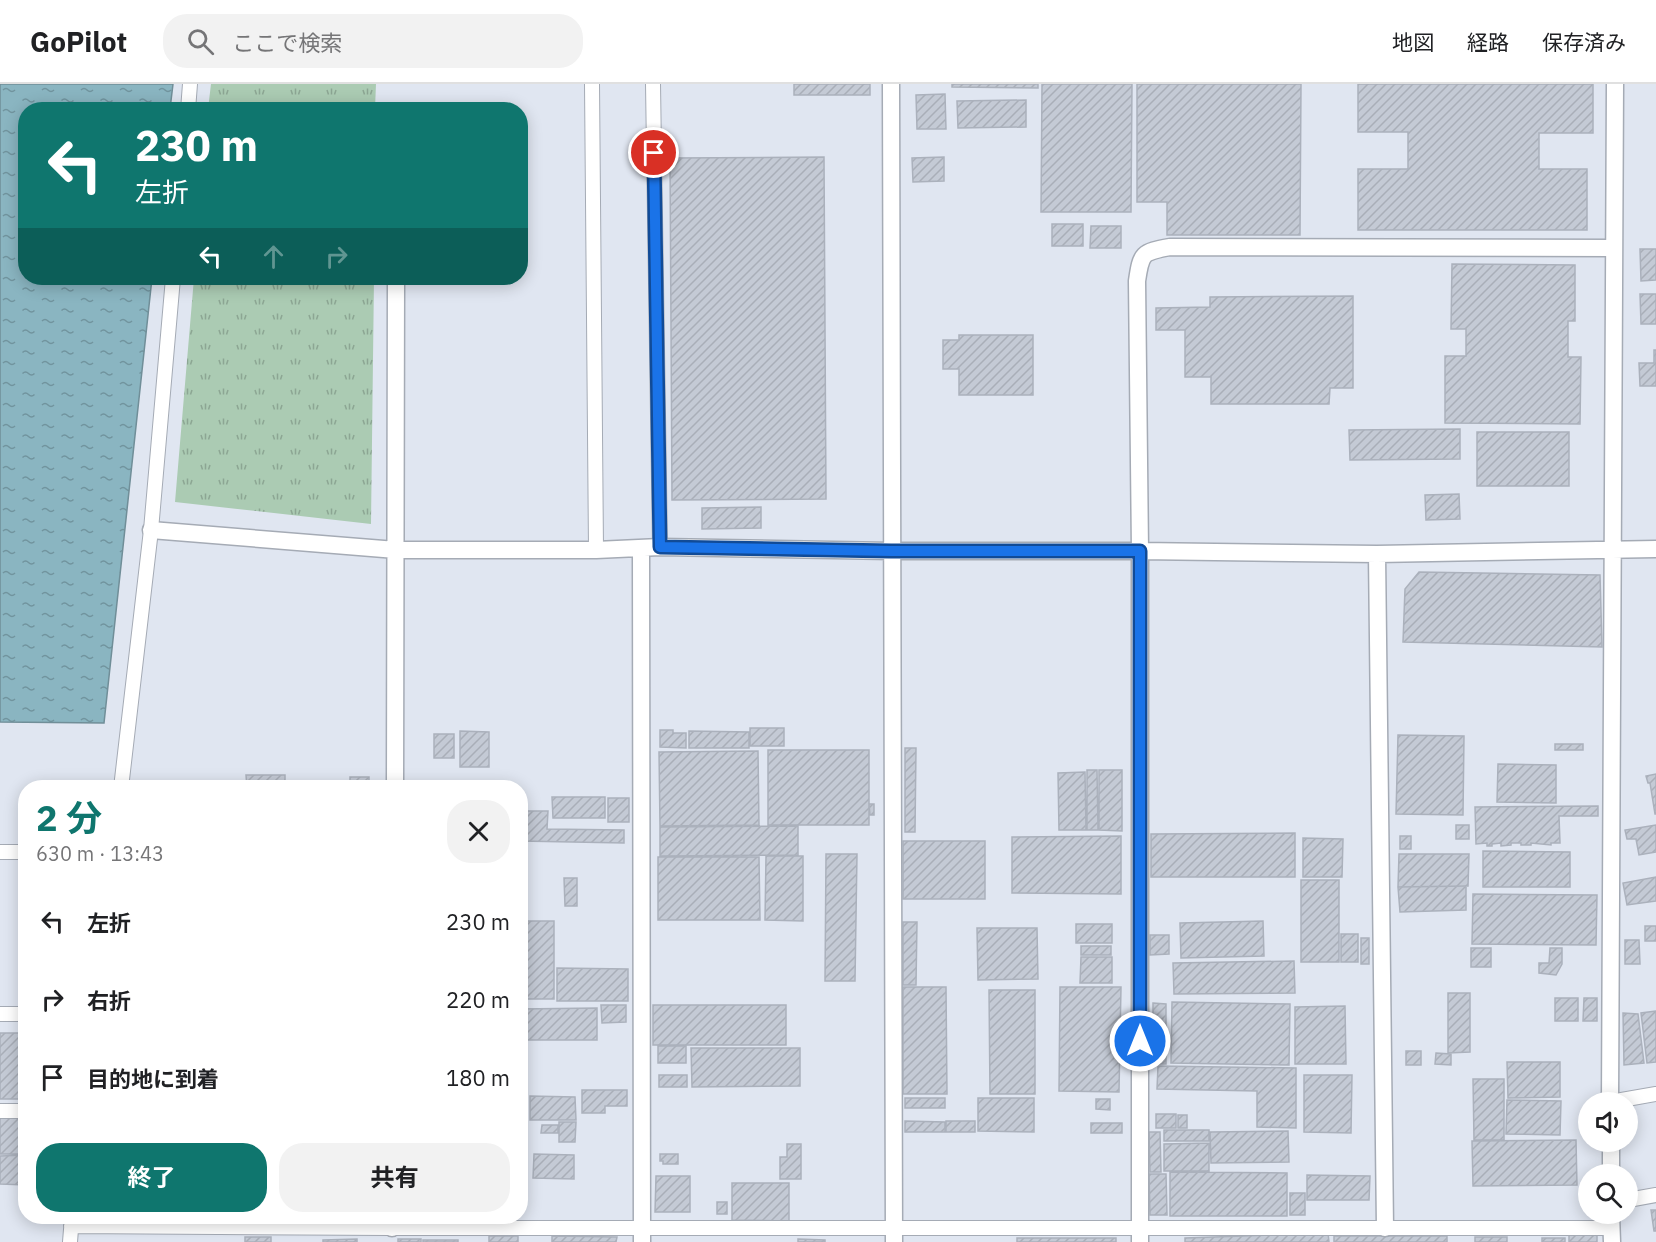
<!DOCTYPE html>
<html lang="ja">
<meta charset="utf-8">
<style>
body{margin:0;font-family:"IBM Plex Sans","Noto Sans JP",sans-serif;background:#f2f2f2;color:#202124;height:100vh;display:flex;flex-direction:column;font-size:22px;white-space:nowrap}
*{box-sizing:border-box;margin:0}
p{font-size:20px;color:#757577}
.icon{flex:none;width:33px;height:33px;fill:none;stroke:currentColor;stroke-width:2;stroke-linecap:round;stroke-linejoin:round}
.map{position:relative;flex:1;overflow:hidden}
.panel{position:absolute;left:18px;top:696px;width:510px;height:444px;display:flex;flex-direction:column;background:#fff;border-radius:24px;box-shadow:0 3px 15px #0003}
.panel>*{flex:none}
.guide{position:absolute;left:18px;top:18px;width:510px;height:183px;border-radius:24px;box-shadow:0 3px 15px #0003;background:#0f766e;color:#fff;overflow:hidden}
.controls{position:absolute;left:1578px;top:1008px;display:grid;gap:12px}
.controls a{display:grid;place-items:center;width:60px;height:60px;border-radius:50%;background:#fff;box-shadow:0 3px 15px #0003;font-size:30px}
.pin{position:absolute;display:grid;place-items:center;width:51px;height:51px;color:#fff;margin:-26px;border:3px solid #fff;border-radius:50%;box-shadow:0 2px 6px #0007}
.me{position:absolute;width:66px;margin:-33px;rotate:0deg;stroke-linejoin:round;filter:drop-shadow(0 0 4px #0008)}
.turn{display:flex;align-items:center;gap:21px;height:126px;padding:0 18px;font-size:27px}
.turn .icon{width:78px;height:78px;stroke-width:2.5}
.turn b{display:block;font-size:42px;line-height:51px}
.lanes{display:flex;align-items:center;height:57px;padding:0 18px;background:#0003;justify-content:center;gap:30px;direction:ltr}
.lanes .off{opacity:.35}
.round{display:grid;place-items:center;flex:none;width:63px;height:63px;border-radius:24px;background:#f2f2f2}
.overview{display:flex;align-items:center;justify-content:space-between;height:102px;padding:0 18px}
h1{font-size:36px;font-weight:700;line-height:45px;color:#0f766e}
.primary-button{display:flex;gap:12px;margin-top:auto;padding:12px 18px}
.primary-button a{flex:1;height:69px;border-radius:24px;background:#0f766e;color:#fff;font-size:24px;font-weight:700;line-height:69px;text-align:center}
.primary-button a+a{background:#f2f2f2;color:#202124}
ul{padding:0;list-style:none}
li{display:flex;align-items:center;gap:18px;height:78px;padding:0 18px}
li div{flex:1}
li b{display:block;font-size:22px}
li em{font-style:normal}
header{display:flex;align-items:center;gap:36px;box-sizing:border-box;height:84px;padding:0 30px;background:#fff;border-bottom:2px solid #e0e0e0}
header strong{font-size:28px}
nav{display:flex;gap:33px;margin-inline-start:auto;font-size:21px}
.search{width:420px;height:54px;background:#f2f2f2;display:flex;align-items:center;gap:15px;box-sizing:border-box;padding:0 21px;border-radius:24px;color:#757577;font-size:22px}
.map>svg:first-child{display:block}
</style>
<header>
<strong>GoPilot</strong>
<div class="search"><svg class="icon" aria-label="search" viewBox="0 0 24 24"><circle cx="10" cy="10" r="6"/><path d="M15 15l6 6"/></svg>ここで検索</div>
<nav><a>地図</a><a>経路</a><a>保存済み</a></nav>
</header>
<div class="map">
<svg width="1656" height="1158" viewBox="0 0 1656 1158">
<defs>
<pattern id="grass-tufts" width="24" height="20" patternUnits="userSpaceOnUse" patternTransform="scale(1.5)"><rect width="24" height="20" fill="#abcbb3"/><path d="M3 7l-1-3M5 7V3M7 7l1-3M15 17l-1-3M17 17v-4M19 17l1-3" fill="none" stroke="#8ca693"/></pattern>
<pattern id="water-ripples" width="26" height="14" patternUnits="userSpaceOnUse" patternTransform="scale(1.5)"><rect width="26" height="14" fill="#8ab5c1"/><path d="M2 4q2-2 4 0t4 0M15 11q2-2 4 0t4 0" fill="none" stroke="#71949e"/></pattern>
<pattern id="building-hatch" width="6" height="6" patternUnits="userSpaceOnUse" patternTransform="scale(1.5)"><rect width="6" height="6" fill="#c4cad5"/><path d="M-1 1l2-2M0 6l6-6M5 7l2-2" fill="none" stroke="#a9aeb8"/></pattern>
</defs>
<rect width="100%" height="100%" fill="#e0e6f1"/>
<path fill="url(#grass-tufts)" d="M211,0H376L375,25H208Z
M194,194H374L371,440L175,418Z"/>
<path fill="url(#water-ripples)" stroke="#708e98" stroke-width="1.5" d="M0,0H173L170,25L26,26V194H152L104,639L0,638Z"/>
<path fill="url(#building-hatch)" stroke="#abb1bc" stroke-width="1.5" d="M794,0H870V11H794Z
M952,0H1038V4L952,3Z
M1042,0H1132L1131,128H1041Z
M1137,0H1301L1300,151H1167V118H1137Z
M1358,0H1593V49H1539V85H1587V146H1358V85H1408V48H1358Z
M945,10L946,45H917L916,11Z
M1026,16V43L958,44L957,17Z
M824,73L826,415L672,416L670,74Z
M944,73V97L913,98L912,74Z
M1052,140H1083V162H1052Z
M1091,142H1121V164H1090Z
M1640,165H1656V196L1641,197Z
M1452,180L1575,181V237H1568V273H1581L1580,340L1445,339V272H1466V245H1451Z
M1640,210H1656V240H1641Z
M1353,212V304H1330L1329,320H1211V293H1185V246H1156V224L1210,223V213Z
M959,251H1033V311H959V285H943V256H959Z
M1654,266H1656V302H1640L1639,279H1654Z
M1460,345V375L1350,376L1349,346Z
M1477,348H1569V402H1477Z
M1459,410L1460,435L1426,436L1425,411Z
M761,423V444L702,445V424Z
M1419,488L1600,491L1602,563L1403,558L1405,505Z
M750,644H784V662H750Z
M660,646H673V649H686V664L660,663Z
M460,647L489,648V683H460Z
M689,647L749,648V664H689Z
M434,650H454V674H434Z
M1398,651L1464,652L1463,731L1396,730Z
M1555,660H1583V666H1555Z
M905,664H916L915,748H905Z
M768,666H869V741H768Z
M758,667L759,741L660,742L659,668Z
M1498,680L1556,681V719L1497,718Z
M1087,686H1097L1098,746H1087Z
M1099,686H1122V747L1099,746Z
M1085,688L1086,746H1059L1058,689Z
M1656,690V730H1655L1650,699H1648L1646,692Z
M246,691H285V704H247Z
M350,693H369V704H350Z
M220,697H231V704H220Z
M552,713H605V734H553Z
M608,714H629V738H608Z
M869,720H874V731H870Z
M1598,722V732H1559L1560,759H1551V761L1531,759V761H1521V759H1511V761L1501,762V759L1492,760V762H1487V759L1476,760L1475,723Z
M520,727H548L547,745L624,746V759L520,757Z
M1456,741H1469V755H1456Z
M1656,741V768L1639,771L1636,755H1627L1625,746Z
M798,742V771L660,772V743Z
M1295,749V793H1151V750Z
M1121,752V810L1012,809V753Z
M1400,752H1411V765H1400Z
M1303,754L1343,755L1342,793H1303Z
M903,757H985V815H903Z
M1483,767L1570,768V803H1483Z
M826,770H857L855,897H825Z
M1399,770H1469L1468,802L1398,803Z
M766,772H803V837L765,836Z
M658,773H759L760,836H658Z
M1656,793V817L1627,821L1623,799Z
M564,794H577V822H565Z
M1301,796H1339V878H1301Z
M1466,802V826L1400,828L1398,803Z
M1473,810L1597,811L1596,861L1472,860Z
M520,837H554V915H520Z
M1263,837L1264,872L1181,874L1180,839Z
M903,838H917L916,901H903Z
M1076,840H1112V859H1076Z
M1645,842H1656V857H1645Z
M977,844H1037L1038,895L978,896Z
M1341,850H1358V878H1341Z
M1150,851H1169V870L1150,871Z
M1361,854H1369V880H1361Z
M1625,856H1639L1640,880H1625Z
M1081,862H1111V871H1081Z
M1471,864H1491V883H1471Z
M1550,864H1562V880L1556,891L1539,889V879H1549Z
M1081,873H1112V899H1080Z
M1294,877L1295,909L1174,910L1173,879Z
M557,884L628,885V917H557Z
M903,903H946L947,1010H903Z
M1060,903H1121L1119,1008L1059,1007Z
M989,906H1035V1010H990Z
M1448,909H1470V968L1448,969Z
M1555,914H1578V937H1555Z
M1584,914H1597V937H1583Z
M1172,918L1290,920L1289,981L1171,979Z
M1153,919L1166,920V980H1153Z
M601,921H626V938L602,939Z
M653,921H786V961H653Z
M1345,922L1346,980H1295V923Z
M597,924V956H520V925Z
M1656,927V978L1647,979L1641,929Z
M1623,929L1638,930L1644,979L1624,981Z
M0,949H20L19,1015H0Z
M22,950H26V1015H20Z
M658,962H686V979H658Z
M691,964H800V1002L692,1003Z
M1406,967H1421V981H1406Z
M1436,969L1451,970V981L1435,980Z
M1507,978H1560V1013L1508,1014Z
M1158,982L1296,984V1044L1257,1043V1007L1157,1005Z
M659,991H687V1003H659Z
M1304,991H1352L1351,1049L1304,1048Z
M1473,995H1504V1056H1474Z
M582,1006H627V1022H605V1029H582Z
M530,1012L575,1013L576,1036H530Z
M905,1014H945V1024H905Z
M978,1014H1034V1048L978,1047Z
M1096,1015H1110V1026L1096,1025Z
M1507,1016L1561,1017L1560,1051L1506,1050Z
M1156,1030H1176V1044H1156Z
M1178,1031H1187V1044H1178Z
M0,1034H26V1070H0Z
M905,1037L945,1038V1048H905Z
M946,1037H975V1048H946Z
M559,1038H576L575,1058H559Z
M1091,1039H1122V1049H1091Z
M542,1041H558V1049H541Z
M1164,1046H1209V1057H1164Z
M1288,1047L1289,1078L1211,1079L1210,1048Z
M1149,1048H1160L1161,1088H1150Z
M1576,1056L1577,1101L1473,1102L1472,1057Z
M1209,1059V1087H1164V1060Z
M787,1060H801V1095H780V1073H787Z
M534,1070L574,1071V1095L533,1094Z
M660,1070H678V1080H663V1077H660Z
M26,1071V1101L0,1100V1072Z
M1170,1088L1287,1089V1132H1170Z
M1149,1090H1166L1167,1131H1150Z
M1307,1091L1370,1092L1369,1116H1307Z
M656,1092H690V1128H655Z
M732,1099H789V1137L732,1136Z
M1290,1109H1305V1131H1290Z
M717,1118H727V1130H717Z
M1651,1126H1656V1147H1654Z
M1597,1147V1158H1569V1148Z
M1328,1149L1329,1158H1185V1154Z
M489,1152H518V1158H489Z
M552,1152L617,1153L616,1158H552Z
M1334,1152H1447V1158H1334Z
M245,1153H271V1158H245Z
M1475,1153H1507V1158H1475Z
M1017,1154H1116V1158H1017Z
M1542,1154H1565V1158H1542Z
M357,1155V1158H323V1156Z
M398,1155H421V1158H398Z
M798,1155L825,1156V1158H798Z
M423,1156H458V1158H423Z"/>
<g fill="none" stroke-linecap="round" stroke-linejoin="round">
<g stroke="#a5abb5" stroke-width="16">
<path id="minor" d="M592,0L596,466
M653,0L660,463
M188,26L190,0
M121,704L151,446L173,194
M0,768H26
M0,930H26
M1610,1018L1656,1010
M0,1027H26
M1628,1116L1656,1111
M71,1142L392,1144H1612
M70,1158L72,1133"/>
</g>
<g stroke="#a5abb5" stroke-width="19">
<path id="tertiary" d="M891,0L894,1158
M151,446L396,466H596L660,463L891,467H1140L1377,470L1656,465
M641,464L642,1158
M1377,470L1385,1144
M395,704L396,194
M1610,1018L1615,0
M1611,1058V1090
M1611,1130L1612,1158
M392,1144V1132
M1140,1158V467L1137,197C1141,169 1142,168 1170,163L1614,164"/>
</g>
<use href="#minor" stroke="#fff" stroke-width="14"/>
<use href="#tertiary" stroke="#fff" stroke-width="16"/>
</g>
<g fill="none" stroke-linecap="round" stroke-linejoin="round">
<g stroke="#114b97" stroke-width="15">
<path id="route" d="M654,69L660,463L891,467H1140V957"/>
</g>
<use href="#route" stroke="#1a73e8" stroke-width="10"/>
</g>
</svg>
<div class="controls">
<a><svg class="icon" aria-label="sound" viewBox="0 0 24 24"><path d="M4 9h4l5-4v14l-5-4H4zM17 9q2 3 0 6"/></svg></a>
<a><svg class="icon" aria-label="search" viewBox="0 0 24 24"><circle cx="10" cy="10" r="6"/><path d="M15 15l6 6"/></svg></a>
</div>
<div class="pin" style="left:654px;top:69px;background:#d93025"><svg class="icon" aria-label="arrive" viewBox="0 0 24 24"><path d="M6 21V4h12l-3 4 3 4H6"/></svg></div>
<svg class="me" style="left:1140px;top:957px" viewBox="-20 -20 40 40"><circle r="17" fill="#1a73e8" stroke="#fff" stroke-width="3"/><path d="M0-11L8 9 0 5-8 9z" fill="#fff"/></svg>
<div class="guide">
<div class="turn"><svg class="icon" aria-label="left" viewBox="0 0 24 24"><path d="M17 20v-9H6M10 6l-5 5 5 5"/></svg><div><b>230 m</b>左折</div></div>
<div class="lanes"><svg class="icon" aria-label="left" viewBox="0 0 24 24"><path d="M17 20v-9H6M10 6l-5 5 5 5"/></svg><svg class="icon off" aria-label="ahead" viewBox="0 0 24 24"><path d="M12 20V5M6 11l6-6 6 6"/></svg><svg class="icon off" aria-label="right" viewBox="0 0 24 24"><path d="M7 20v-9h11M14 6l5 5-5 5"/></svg></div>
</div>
<section class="panel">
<div class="overview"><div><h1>2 分</h1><p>630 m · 13:43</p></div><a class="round"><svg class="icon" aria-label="close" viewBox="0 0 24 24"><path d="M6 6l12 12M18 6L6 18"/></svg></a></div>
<ul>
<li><svg class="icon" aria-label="left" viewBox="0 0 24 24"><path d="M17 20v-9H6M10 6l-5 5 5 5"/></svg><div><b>左折</b></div><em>230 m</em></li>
<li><svg class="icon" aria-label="right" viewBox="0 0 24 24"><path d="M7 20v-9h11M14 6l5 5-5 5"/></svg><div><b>右折</b></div><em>220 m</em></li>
<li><svg class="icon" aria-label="arrive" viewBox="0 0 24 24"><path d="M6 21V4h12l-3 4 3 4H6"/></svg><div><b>目的地に到着</b></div><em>180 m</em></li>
</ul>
<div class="primary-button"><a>終了</a><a>共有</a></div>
</section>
</div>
